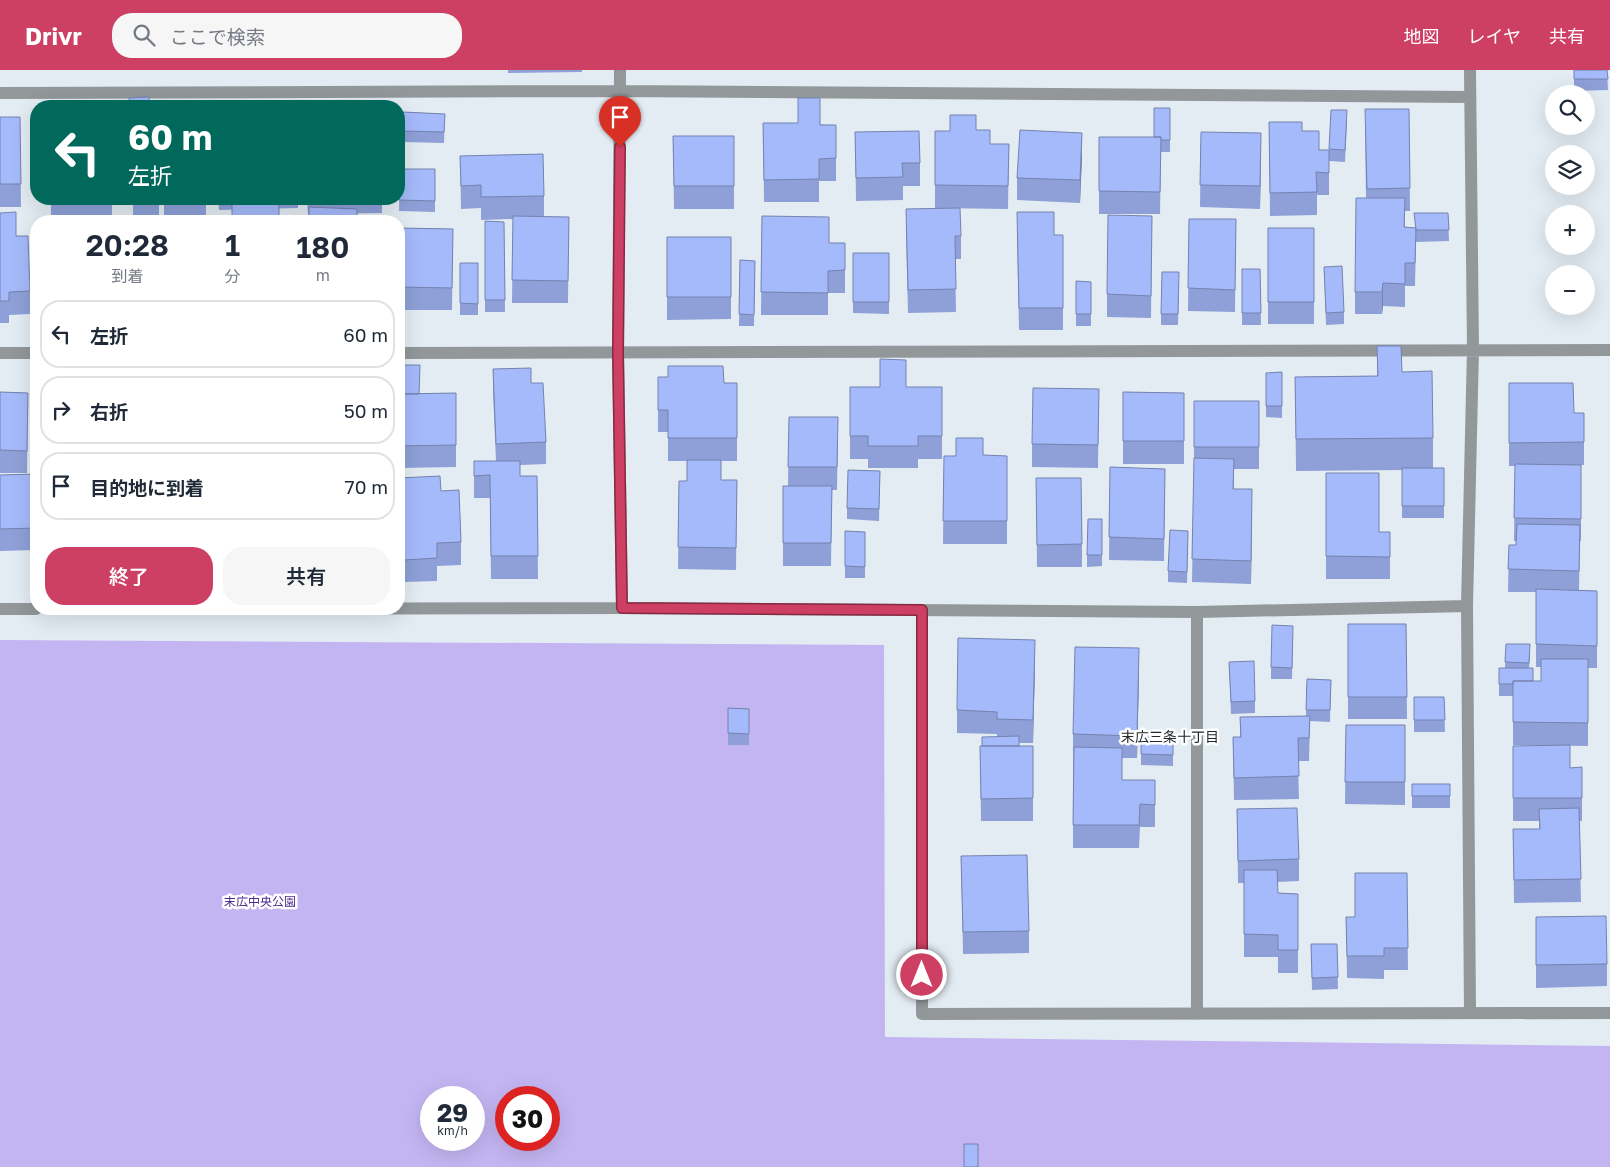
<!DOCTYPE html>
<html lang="ja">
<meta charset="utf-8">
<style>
body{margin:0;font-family:"Golos Text","Noto Sans JP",sans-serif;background:#f6f6f7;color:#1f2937;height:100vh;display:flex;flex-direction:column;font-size:19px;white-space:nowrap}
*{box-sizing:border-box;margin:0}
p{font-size:16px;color:#747a83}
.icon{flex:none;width:28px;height:28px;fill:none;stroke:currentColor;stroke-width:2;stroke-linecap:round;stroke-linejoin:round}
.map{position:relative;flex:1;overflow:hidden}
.side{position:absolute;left:30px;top:145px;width:375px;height:400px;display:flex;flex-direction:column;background:#fff;border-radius:20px;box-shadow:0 5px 20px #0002}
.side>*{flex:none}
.guide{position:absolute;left:30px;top:30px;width:375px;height:105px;border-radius:20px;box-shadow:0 5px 20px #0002;background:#00695c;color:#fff;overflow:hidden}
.controls{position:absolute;left:1545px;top:15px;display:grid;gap:10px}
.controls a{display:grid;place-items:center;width:50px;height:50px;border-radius:50%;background:#fff;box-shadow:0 5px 20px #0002;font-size:25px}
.speed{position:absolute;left:420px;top:1016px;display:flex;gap:10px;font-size:25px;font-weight:700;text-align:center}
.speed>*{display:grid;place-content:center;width:65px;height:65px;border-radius:50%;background:#fff;box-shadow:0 5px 20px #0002;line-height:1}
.speed small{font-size:12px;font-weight:400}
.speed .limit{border:8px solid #d22;background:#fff;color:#111}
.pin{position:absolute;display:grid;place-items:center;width:42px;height:42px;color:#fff;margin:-51px -21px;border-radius:50% 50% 50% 0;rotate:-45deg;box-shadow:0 0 5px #0007}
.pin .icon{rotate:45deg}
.me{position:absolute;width:55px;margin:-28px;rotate:0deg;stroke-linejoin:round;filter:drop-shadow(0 0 4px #0008)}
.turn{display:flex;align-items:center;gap:18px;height:105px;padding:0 15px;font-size:22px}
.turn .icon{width:65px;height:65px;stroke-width:2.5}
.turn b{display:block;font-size:35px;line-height:42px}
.eta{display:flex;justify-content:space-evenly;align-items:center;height:85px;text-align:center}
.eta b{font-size:30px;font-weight:600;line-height:35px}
.button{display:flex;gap:10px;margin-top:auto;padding:10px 15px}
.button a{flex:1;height:58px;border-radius:20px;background:#ce3f64;color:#fff;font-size:20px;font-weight:600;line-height:58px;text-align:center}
.button a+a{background:#f6f6f7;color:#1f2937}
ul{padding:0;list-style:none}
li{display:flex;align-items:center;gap:15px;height:68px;margin:0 10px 8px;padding:0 5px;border:2px solid #e0e1e3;border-radius:20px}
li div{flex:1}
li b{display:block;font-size:19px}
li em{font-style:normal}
header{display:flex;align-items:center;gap:30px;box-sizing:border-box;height:70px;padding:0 25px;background:#ce3f64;color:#fff}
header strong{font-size:24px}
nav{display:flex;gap:28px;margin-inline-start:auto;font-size:18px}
.search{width:350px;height:45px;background:#f6f6f7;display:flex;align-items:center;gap:12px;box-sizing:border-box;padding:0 18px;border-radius:20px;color:#747a83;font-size:19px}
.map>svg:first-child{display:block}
</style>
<header>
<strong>Drivr</strong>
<div class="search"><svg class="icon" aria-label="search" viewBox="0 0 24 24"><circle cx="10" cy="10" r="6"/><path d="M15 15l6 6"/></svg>ここで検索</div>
<nav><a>地図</a><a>レイヤ</a><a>共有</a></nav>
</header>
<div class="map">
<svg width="1610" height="1097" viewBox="0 0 1610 1097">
<rect width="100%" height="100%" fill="#e3ecf3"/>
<path fill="#c3b5f2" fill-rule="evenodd" d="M0,570L884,575L885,967L1610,976V1097H0ZM431,1028H474V1070H431ZM506,1028H549V1070H506Z"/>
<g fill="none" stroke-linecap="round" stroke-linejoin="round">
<path stroke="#929799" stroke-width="12" d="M620,0L618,283L622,538
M1470,0L1473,279L1467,536L1470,943
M0,23L620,21L1469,27
M0,283H36
M399,283L1610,280
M0,539H36
M82,539L622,538L1197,542L1467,536
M922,540V944L1610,943
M1197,944V542"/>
</g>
<path fill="#8ea0d7" d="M508,0H582V2L508,3Z
M1574,0H1607L1608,20L1574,21Z
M1170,38V82H1161L1160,144H1099V67H1154Z
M1409,39L1410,141H1405V157L1415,158L1448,143L1449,171L1416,172L1415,216H1405V237L1383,236L1382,244H1355V222L1366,128L1365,62Z
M403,42L445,44L444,73L402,72Z
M0,47H20L21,137H0Z
M1269,52L1319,80H1329L1347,52L1345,92L1329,91V125H1317V145L1270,146Z
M763,53L836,55V111H819V132H764Z
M935,61L990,74H1009L1008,139L935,138Z
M855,62L920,93V116H903V130L856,131Z
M1201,62L1261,85L1260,139L1200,137Z
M673,66H734V139H674Z
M460,86L544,126V147H569L568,233H512L513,149L481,150V138L461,139Z
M1082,86L1080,133L1017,130V108Z
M400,99H435V142L399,141Z
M51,129H112V151H51Z
M133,129H159V150H133Z
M164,129H206V148H164Z
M218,129H298V138L219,140Z
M307,129H382V143L308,144Z
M0,143L16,166L30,221V244L9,245V253H0Z
M762,146L829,173H845V223H828V245H761Z
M1152,146L1151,248L1107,247V224Z
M1189,149H1236L1235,242L1188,241Z
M485,151L504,152L505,242H485Z
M399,158L453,159L452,240H399Z
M1268,158H1314V254H1268Z
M906,162L961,166V189H955L956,242L908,243Z
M1017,165H1063V260H1019Z
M667,167H731V249L667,250Z
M853,183H889V244L853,243Z
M740,190L755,191L754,256H739Z
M460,193H478V245H460Z
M1324,197L1344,242V254L1326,255Z
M1242,199H1260L1261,255H1242Z
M1076,211L1091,212V256H1076Z
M1179,214L1178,255H1161V244Z
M1377,276L1402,302L1433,368V398H1444V448H1402V400L1296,401L1295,307L1377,306Z
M493,299L531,313L546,372V394L520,395V406H537L538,509H491L490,428H474V391H496L493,322Z
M1282,302V348L1266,347V303Z
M658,307L724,313H737V391H721V410H737L736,500L678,499L679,411H687V391H668V362H658Z
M1509,313L1574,343H1584V395H1581V471H1580L1579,520L1597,521V598H1588V676L1513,675V626H1499V598H1505L1506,574L1530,586L1529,598L1533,611H1541V597H1536V522H1508L1509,475H1516V471H1514L1515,396H1509Z
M850,317H942V389H918V398H868V389H850Z
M1099,319L1098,398L1032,397V374Z
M0,322L28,323L27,403H0Z
M1123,322L1184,323V394H1123Z
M456,323V397L399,398V324Z
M1194,331H1259V399H1234V419L1252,442L1251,514L1192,512L1194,399Z
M789,347L838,370L837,420H832L831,496H783V416H788Z
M983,385L1007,386V474H943L944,386Z
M1110,397L1165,399L1164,491L1109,490Z
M880,401L879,451L847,449V438Z
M1326,403L1379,462H1390V509H1326Z
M36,404V480L0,481V405Z
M399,408L441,421L461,472V495L437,496V511L404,512L399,431Z
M1036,408L1082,474V497H1037Z
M1102,449V496L1087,497V485Z
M845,461L865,462V508H845Z
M1188,472L1187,513L1168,512V501Z
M1348,554H1406L1407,649H1348Z
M1293,568L1292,609H1271V597Z
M1229,592L1255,631V643L1231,644Z
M1035,593L1033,673H1019V676H1033V751H981L980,676H982L997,667V664L957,663V640Z
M1139,601L1137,688H1122V710H1155V757H1140L1139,778H1073V664Z
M1307,609L1331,610L1330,652L1310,651L1309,691H1298L1299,729L1234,730L1233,667H1240V647L1306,646Z
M1414,627H1444L1445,662H1414Z
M728,638L749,639V675H728Z
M1346,655H1405V735L1345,734Z
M1141,664L1173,665V696L1141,695Z
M1513,676L1570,698L1582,697V751H1579L1581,832L1514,833L1513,759H1539V751H1513Z
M1412,714H1450V738H1412Z
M1237,739L1299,789V811L1277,812L1278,823L1298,824V903H1278V887H1244V813H1238Z
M961,786L1029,861V883L963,884Z
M1407,803L1408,900H1384V909L1347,908L1346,847H1355Z
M1536,847L1607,894V916L1536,918Z
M1311,874H1337L1338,919L1312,920Z"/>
<path fill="#7482af" d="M1082,63V86L1080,133V110Z
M1261,63V85L1260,139V116Z
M1383,213V236L1382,244V222Z
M1252,419V442L1251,514V491Z
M1035,570V593L1033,673V650Z
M1139,578V601L1137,688V666Z"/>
<path fill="#a5bafa" stroke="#7482af" d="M1574,0H1607L1608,9H1574Z
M149,27V36H130L129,28Z
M798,28H820V55H836V88L819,89V109L764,110L763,53H798Z
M1154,38H1170V70H1161V67H1154Z
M1365,39H1409L1410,118L1367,119Z
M1331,40H1347L1345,80L1329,79Z
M403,42L445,44L444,62L402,61Z
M950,45H976V60H990V74H1009L1008,116L935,115V61H950Z
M0,47H20L21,114H0Z
M1269,52H1302V61H1319V80H1329V103L1316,102L1317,122L1270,123Z
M1020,60L1082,63L1080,110L1017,108Z
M919,61L920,93H902L903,107L856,108L855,62Z
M1201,62L1261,63L1260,116L1200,115Z
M673,66H734V116H674Z
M1099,67H1161L1160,122L1099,121Z
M543,84L544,126L481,127V115L461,116L460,86Z
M400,99H435V131L399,130Z
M1356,128H1405L1404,157L1416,158L1415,193H1405V214L1383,213L1382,222H1355Z
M279,132V151H232V133Z
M309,137L357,139V151H309Z
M960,138L961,166H955L956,219L908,220L906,139Z
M16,142V166H28L30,221L9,222V231H0V143Z
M1017,142H1054V165H1063V238H1019Z
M1414,143H1448L1449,160H1416Z
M1108,145L1152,146L1151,226L1107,224Z
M513,146L569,147L568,211L512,210Z
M762,146L829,147V173H845V200L828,201V223L761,222Z
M1189,149H1236L1235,220L1188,218Z
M485,151L504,152L505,230H485Z
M399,158L453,159L452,218L399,217Z
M1268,158H1314V232H1268Z
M667,167H731V227H667Z
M853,183H889V232H853Z
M740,190L755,191L754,245L739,244Z
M460,193H478V234L460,233Z
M1342,196L1344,242L1326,243L1324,197Z
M1242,199H1260L1261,243H1242Z
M1162,202H1179L1178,244H1161Z
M1076,211L1091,212V244H1076Z
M1377,276H1401L1402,302L1432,301L1433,368L1296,369L1295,307L1378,306Z
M880,289L906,290V317H942V366H918V376H868V366H850V317H880Z
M403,295H420L419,324H402Z
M668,296H723L724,313H737V368H668V340H658V307H668Z
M531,298V313H543L546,372L496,374L493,299Z
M1282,302V336H1266V303Z
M1509,313H1573L1574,343H1584V372L1509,373Z
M1033,318L1099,319L1098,375L1032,374Z
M0,322L28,323L27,381L0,380Z
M1123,322L1184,323V371H1123Z
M456,323V375L399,376V324Z
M1194,331H1259V377H1194Z
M789,347H838L837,397H788Z
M956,368H983V385L1007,386V451H943L944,386H956Z
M1194,388L1234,389L1233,419H1252L1251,491L1192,489Z
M687,390H721V410H737L736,478L678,477L679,411H687Z
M474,391H520V406H537L538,486H491L490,405L474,406Z
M1515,394L1581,395V449L1514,448Z
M1110,397L1165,399L1164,469L1109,467Z
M1402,398H1444V436H1402Z
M848,400L880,401L879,439L847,438Z
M1326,403H1379V462H1390V487L1326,486Z
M36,404V458L0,459V405Z
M440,406L441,421L459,420L461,472L437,473V488L404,490L399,408Z
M1036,408H1081L1082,474L1037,475Z
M783,416H832L831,473H783Z
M1088,449H1102V485H1087Z
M1517,454L1580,455L1579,501L1508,499L1509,475H1516Z
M1170,460L1188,461L1187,502L1168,501Z
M845,461L865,462V497L845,496Z
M1536,519L1597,521V576L1536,574Z
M1348,554H1406L1407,627H1348Z
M1272,555L1293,556L1292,598L1271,597Z
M958,568L1035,570L1033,650L997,649V642L957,640Z
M1506,574H1530L1529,593L1505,592Z
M1075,577L1139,578L1137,666L1073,664Z
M1541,589H1588V653L1513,652V611H1541Z
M1254,591L1255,631L1231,632L1229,592Z
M1499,598H1533V611H1513V614H1499Z
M1307,609L1331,610L1330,640H1306Z
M1414,627H1444L1445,650H1414Z
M728,638L749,639V664L728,663Z
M1310,646L1309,668H1298L1299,706L1234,708L1233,667H1241L1240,647Z
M1346,655H1405V712H1345Z
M1141,664L1173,665V685L1141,684Z
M1019,666V676H982V667Z
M1570,675V698L1582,697V728H1513V676Z
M980,676H1033V728L981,729Z
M1074,677L1122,678V710H1155V735L1140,734L1139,755H1073Z
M1412,714H1450V726H1412Z
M1297,738L1299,789L1238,791L1237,739Z
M1579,738L1581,809L1514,810L1513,759H1540L1539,739Z
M1027,785L1029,861L963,862L961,786Z
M1244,800H1277L1278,823L1298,824V880H1278V865L1244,864Z
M1355,803H1407L1408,878H1384V886H1347L1346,847H1355Z
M1606,846L1607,894L1536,895V847Z
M1311,874H1337L1338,907L1312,908Z
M964,1074H978V1097H964Z"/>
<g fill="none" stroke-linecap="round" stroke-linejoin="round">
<g stroke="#862941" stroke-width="12">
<path id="route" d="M620,77L618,283L622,538L922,540V905"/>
</g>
<use href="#route" stroke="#ce3f64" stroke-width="9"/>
</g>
<g text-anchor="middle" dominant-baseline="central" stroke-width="5" stroke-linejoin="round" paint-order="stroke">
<g font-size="12" fill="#4f2e8c" stroke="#fff">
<text x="260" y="831">末広中央公園</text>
</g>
<g font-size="14" fill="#25282b" stroke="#fff">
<text x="1170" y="666">末広三条十丁目</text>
</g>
</g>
</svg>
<div class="controls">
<a><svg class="icon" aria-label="search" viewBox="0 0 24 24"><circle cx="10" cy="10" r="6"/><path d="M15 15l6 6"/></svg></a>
<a><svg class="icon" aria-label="layers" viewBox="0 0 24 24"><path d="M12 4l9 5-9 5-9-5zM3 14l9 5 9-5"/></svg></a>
<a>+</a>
<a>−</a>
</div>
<div class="speed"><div>29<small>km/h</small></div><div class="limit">30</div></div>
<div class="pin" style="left:620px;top:77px;background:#d93025"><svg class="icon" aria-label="arrive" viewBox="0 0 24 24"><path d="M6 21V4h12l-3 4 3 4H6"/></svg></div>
<svg class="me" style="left:922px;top:905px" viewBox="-20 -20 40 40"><circle r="17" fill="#ce3f64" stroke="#fff" stroke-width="3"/><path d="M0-11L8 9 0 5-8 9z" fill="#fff"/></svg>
<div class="guide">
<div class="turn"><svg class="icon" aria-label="left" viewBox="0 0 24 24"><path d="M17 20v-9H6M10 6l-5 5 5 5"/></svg><div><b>60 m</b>左折</div></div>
</div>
<section class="side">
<div class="eta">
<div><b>20:28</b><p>到着</p></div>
<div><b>1</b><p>分</p></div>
<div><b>180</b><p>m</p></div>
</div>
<ul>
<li><svg class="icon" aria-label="left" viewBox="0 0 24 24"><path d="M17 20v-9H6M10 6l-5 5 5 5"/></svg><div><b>左折</b></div><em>60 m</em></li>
<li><svg class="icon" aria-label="right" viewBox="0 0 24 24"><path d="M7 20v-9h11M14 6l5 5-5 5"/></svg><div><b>右折</b></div><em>50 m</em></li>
<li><svg class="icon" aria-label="arrive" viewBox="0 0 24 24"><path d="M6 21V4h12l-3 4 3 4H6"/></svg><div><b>目的地に到着</b></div><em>70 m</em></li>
</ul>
<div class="button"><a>終了</a><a>共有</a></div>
</section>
</div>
